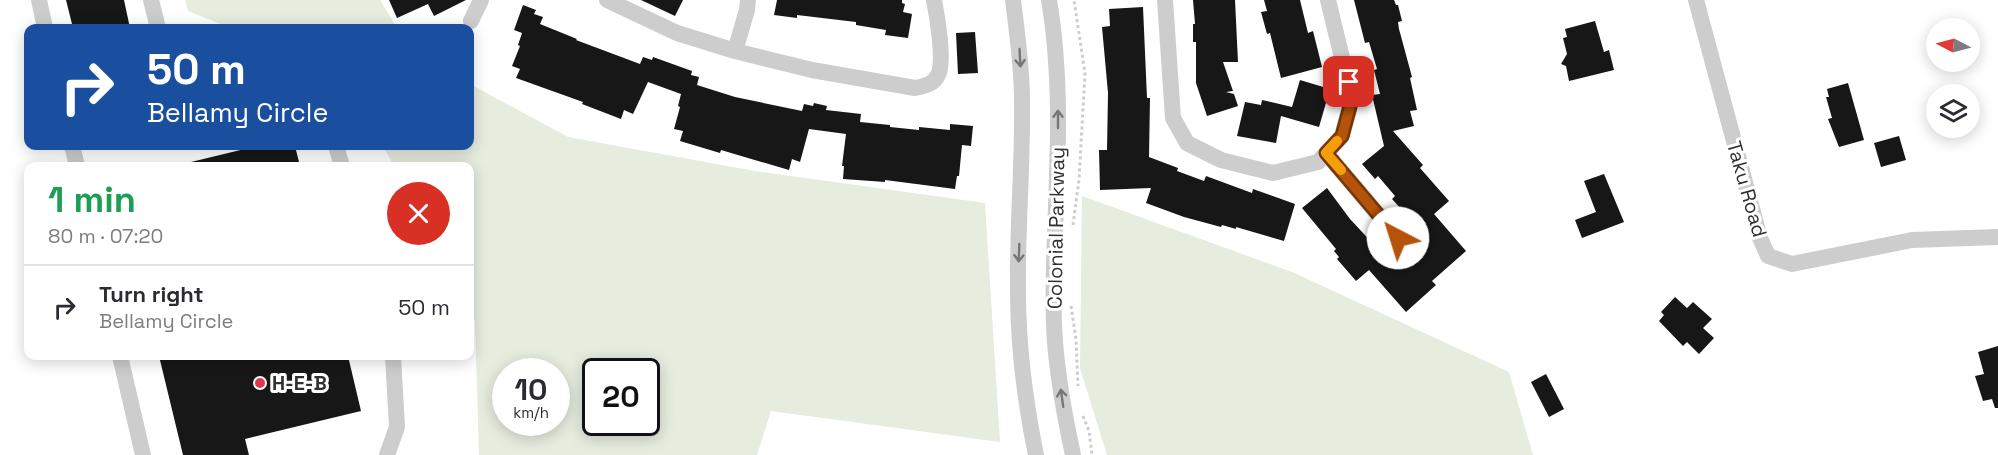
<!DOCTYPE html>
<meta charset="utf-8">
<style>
body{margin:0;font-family:"Space Grotesk",sans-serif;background:#f2f2f3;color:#2b2b33;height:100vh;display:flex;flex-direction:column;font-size:22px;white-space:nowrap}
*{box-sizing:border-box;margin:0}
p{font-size:20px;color:#7c7c81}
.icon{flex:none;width:33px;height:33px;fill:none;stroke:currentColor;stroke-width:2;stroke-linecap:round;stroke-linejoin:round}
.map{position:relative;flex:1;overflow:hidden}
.side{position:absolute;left:24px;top:162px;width:450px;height:198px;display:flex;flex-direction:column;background:#fff;border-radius:12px;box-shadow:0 3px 15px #0003}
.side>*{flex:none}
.hud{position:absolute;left:24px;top:24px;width:450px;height:126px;border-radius:12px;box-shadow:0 3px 15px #0003;background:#1a4fa0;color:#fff;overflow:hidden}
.needle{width:39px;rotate:276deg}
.fabs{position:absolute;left:1926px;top:18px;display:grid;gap:12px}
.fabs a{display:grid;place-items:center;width:54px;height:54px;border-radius:50%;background:#fff;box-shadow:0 3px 15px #0003;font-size:30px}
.speed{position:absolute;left:492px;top:358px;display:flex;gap:12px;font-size:30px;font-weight:700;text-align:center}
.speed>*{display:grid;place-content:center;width:78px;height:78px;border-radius:50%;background:#fff;box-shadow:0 3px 15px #0003;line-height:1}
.speed small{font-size:15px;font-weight:400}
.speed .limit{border:3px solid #111;border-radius:9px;background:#fff;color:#111}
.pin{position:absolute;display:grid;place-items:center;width:51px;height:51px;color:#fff;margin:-26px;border-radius:12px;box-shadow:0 3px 9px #0006}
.me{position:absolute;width:66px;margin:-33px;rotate:320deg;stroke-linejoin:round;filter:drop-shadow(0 0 4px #0008)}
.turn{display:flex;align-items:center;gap:21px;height:126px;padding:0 24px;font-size:27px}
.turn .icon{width:78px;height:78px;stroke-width:2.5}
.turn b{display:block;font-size:42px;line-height:51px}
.round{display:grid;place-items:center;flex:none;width:63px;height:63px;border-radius:32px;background:#f2f2f3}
.head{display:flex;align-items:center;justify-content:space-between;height:102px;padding:0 24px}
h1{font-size:36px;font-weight:700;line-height:45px;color:#1e9e55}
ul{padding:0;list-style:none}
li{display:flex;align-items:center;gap:18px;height:84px;padding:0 24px;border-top:2px solid #e1e1e2}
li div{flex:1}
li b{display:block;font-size:22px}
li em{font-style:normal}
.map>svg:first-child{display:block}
</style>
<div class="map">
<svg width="1998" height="455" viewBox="0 0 1998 455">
<rect width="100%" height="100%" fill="#fff"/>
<path fill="#e6ecde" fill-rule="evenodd" d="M185,0H380L397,28H231L188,11Z
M470,84L568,137L755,171L985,203L1000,442L771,411L757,455H479L475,321L470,310V166H394L383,146H470ZM506,372H556V423H506ZM596,372H646V423H596Z
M1082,196L1292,272L1509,372L1533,455H1107L1080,368Z"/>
<path fill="#171717" d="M66,0H124L130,28H73Z
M389,0H466L434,16L428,4L397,18Z
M641,0H683L675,16Z
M777,0H902V3L905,4L903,12L912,14L908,38L885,35L886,30L856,25V22L797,15V18L774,15Z
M1193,0H1235L1238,62H1223L1233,91L1226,92L1234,94L1238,106L1207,116L1196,83V42H1193V24H1195Z
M1264,0H1300L1308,33L1313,31L1322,67L1281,78L1270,33L1267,34L1261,12L1267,11Z
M1354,0H1394L1396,5H1398L1402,21L1398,22L1399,29L1412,77L1410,78L1417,110L1410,111L1414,126L1393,131L1423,165L1420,168L1449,201L1434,214L1466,251L1432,281L1436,285L1406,312L1369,270L1356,281L1337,259L1339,257L1334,251L1336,249L1302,208L1327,188L1350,219L1390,262L1423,233L1392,199L1395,196L1378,176L1375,179L1362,164L1384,146L1372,95L1380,94L1374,70L1377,69L1369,42L1365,43Z
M523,5L536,10L534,14L543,17L540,24L577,39L576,40L640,64L643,57L652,60L653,57L692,71L691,75L699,77L697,85L735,97L802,111L804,104L813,106L814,103L827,106L826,110L861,114L860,122L890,125V127L919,130V127L950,130V124L973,126L971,146L962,145L959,176H957L955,189L885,180V182L843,179L844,166H842L846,134L809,129L800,162L792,159L789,170L721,150L720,153L680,141L683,131L674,129L680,107L678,106L681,94L648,82L633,114L624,110L621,119L582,104L583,102L516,78L520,69L512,66L520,46L518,45L522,33L514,30Z
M1143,7L1147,98H1150L1149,157L1178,168L1177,171L1204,181L1206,176L1252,193L1253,189L1295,204L1284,241L1236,227V229L1222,225L1221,227L1184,217L1146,203L1151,188L1100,190L1099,150H1107L1108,93L1102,27L1110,26L1109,9Z
M1595,21L1604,52L1609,50L1614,70L1569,81L1566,66L1561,64L1567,54L1563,38L1567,37L1565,29Z
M975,32L978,73L958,74L956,33Z
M1300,80L1330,89L1319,127L1281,116L1276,143L1237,136L1245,102L1261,105L1262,100L1292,107Z
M1848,83L1864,140L1839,147L1828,119L1832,118L1826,97H1829L1827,89Z
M1899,136L1906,160L1881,167L1874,143Z
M257,146H295L300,166H192L191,162Z
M1604,174L1624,222L1582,238L1575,220L1596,212L1584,181Z
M1675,297L1687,308L1693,302L1712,319L1703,328L1714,338L1699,354L1687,342L1683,346L1659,321L1664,315L1661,312Z
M1998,346V408H1995L1992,399L1983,401L1975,376L1984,374L1978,352Z
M159,356H348L361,411L245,439L249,455H183Z
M1546,374L1564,409L1549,417L1531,382Z"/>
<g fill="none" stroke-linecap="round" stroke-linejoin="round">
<path stroke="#cdcdcd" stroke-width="3" stroke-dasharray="3 3" stroke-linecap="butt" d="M1073,225L1079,180L1085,74L1074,0
M1071,306L1076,339L1078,386
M1083,416L1089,431L1092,455"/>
<path stroke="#cdcdcd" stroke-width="16" d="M39,0L45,28
M151,0L158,28
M607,0L677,33L735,51L747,10L748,0
M1013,0C1017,33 1022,66 1022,100C1023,164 1017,228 1018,292C1018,347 1025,401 1036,455
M1049,0C1062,77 1058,155 1055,233C1054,269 1052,306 1055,342C1058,380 1065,418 1073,455
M1165,0L1173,118L1187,143L1221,160L1273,173L1318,162L1342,136L1352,99L1328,0
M1696,0L1760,238L1768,256L1792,264L1912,240L1998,237
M471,21L481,0
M735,51L812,70L915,88C925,86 934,84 938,75C945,62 937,15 934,0
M72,146L77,166
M336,146L342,166
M1326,153L1398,238
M120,356L143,455
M387,455L397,427L393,356"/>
</g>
<defs><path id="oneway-shaft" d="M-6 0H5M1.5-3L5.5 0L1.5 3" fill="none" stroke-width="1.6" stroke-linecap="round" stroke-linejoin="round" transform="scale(1.5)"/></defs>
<g stroke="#777">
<use href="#oneway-shaft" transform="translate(1020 58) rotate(87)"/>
<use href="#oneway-shaft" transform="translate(1058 119) rotate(-90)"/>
<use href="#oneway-shaft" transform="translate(1019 253) rotate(92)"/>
<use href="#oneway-shaft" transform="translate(1062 398) rotate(-98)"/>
</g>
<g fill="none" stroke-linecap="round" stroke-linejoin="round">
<g stroke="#753606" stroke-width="15">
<path id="route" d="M1349,82L1352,99L1342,136L1326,153L1398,238"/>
</g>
<use href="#route" stroke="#b45309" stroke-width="10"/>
<path stroke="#f59e0b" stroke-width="10" d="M1337,141L1326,153L1341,170"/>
</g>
<circle fill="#e1374d" stroke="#fff" stroke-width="2" cx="260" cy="383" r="6"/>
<g text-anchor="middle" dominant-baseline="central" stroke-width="6" stroke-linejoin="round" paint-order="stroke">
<g font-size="20" fill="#303030" stroke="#fff">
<text transform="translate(1747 189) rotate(74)">Taku Road</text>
<text transform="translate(1056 228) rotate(-89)">Colonial Parkway</text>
</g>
<g font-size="20" font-weight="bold" fill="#303030" stroke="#fff" text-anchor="start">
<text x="272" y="383">H-E-B</text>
</g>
</g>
</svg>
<div class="fabs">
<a><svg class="needle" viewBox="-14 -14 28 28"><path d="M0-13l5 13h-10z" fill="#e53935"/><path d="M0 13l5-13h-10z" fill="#7c7c81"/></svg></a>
<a><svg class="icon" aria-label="layers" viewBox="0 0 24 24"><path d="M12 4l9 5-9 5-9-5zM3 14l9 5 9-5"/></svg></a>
</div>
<div class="speed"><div>10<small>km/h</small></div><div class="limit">20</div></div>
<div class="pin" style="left:1349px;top:82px;background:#d93025"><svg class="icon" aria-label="arrive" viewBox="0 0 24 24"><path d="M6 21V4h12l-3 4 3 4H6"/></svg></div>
<svg class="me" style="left:1398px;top:238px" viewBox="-20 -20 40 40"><circle r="19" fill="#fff"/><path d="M0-13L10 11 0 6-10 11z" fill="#b45309"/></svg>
<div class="hud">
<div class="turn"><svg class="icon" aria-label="right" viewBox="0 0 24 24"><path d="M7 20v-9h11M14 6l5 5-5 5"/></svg><div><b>50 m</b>Bellamy Circle</div></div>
</div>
<section class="side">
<div class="head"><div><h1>1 min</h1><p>80 m · 07:20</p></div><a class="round" style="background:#d93025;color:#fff"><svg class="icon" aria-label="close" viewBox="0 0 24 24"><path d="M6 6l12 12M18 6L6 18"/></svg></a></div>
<ul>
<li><svg class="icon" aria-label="right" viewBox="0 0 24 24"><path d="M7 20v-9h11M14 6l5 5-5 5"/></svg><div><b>Turn right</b><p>Bellamy Circle</p></div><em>50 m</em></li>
</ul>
</section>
</div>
